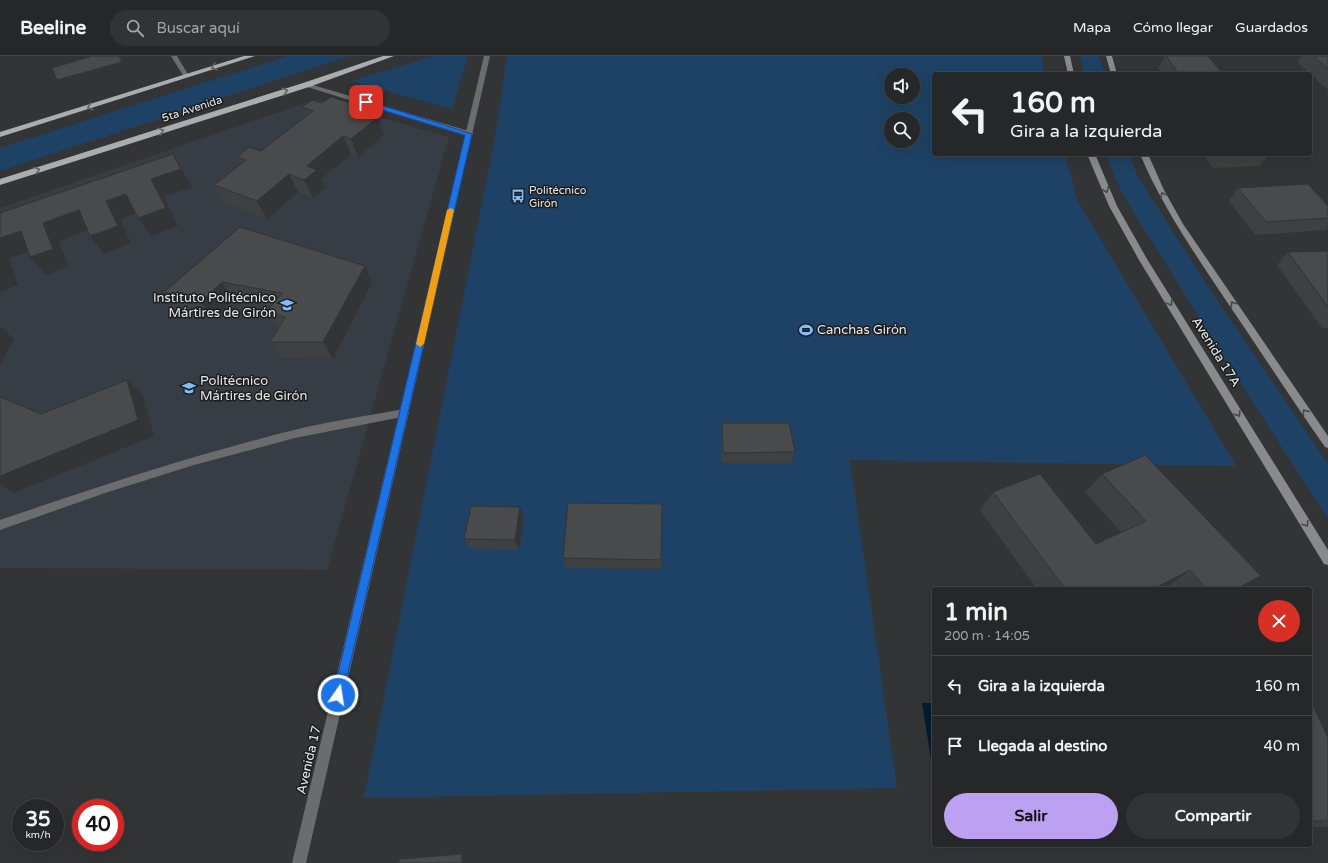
<!DOCTYPE html>
<html lang="es">
<meta charset="utf-8">
<style>
body{margin:0;font-family:"Varela Round",sans-serif;background:#323334;color:#f1f3f6;height:100vh;display:flex;flex-direction:column;font-size:15px;white-space:nowrap}
*{box-sizing:border-box;margin:0}
p{font-size:13px;color:#a4a5a8}
.icon{flex:none;width:22px;height:22px;fill:none;stroke:currentColor;stroke-width:2;stroke-linecap:round;stroke-linejoin:round}
.map{position:relative;flex:1;overflow:hidden}
.sheet{position:absolute;left:932px;top:531px;width:380px;height:260px;display:flex;flex-direction:column;background:#262728;border-radius:4px;box-shadow:0 4px 16px #0002,0 0 0 1px #424445}
.sheet>*{flex:none}
.guide{position:absolute;left:932px;top:16px;width:380px;height:84px;border-radius:4px;box-shadow:0 4px 16px #0002,0 0 0 1px #424445;background:#262728;color:#f1f3f6;overflow:hidden}
.buttons{position:absolute;left:884px;top:12px;display:grid;gap:8px}
.buttons a{display:grid;place-items:center;width:36px;height:36px;border-radius:50%;background:#262728;box-shadow:0 4px 16px #0002,0 0 0 1px #424445;font-size:20px}
.speed{position:absolute;left:12px;top:743px;display:flex;gap:8px;font-size:20px;font-weight:700;text-align:center}
.speed>*{display:grid;place-content:center;width:52px;height:52px;border-radius:50%;background:#262728;box-shadow:0 4px 16px #0002,0 0 0 1px #424445;line-height:1}
.speed small{font-size:10px;font-weight:400}
.speed .limit{border:6px solid #d22;background:#fff;color:#111}
.pin{position:absolute;display:grid;place-items:center;width:34px;height:34px;color:#fff;margin:-17px;border-radius:8px;box-shadow:0 2px 6px #0006}
.me{position:absolute;width:44px;margin:-22px;rotate:13deg;stroke-linejoin:round;filter:drop-shadow(0 0 3px #0008)}
.turn{display:flex;align-items:center;gap:14px;height:84px;padding:0 12px;font-size:18px}
.turn .icon{width:52px;height:52px;stroke-width:2.5}
.turn b{display:block;font-size:28px;line-height:34px}
.round{display:grid;place-items:center;flex:none;width:42px;height:42px;border-radius:21px;background:#323334}
.headline{display:flex;align-items:center;justify-content:space-between;height:68px;padding:0 12px}
h1{font-size:24px;font-weight:800;line-height:30px}
.primary-button{display:flex;gap:8px;margin-top:auto;padding:8px 12px}
.primary-button a{flex:1;height:46px;border-radius:24px;background:#bca0f2;color:#111;font-size:16px;font-weight:800;line-height:46px;text-align:center}
.primary-button a+a{background:#323334;color:#f1f3f6}
ul{padding:0;list-style:none}
li{display:flex;align-items:center;gap:12px;height:60px;padding:0 12px;border-top:1px solid #424445}
li div{flex:1}
li b{display:block;font-size:15px}
li em{font-style:normal}
header{display:flex;align-items:center;gap:24px;box-sizing:border-box;height:56px;padding:0 20px;background:#262728;border-bottom:1px solid #424445}
header strong{font-size:19px}
nav{display:flex;gap:22px;margin-inline-start:auto;font-size:14px}
.search{width:280px;height:36px;background:#323334;display:flex;align-items:center;gap:10px;box-sizing:border-box;padding:0 14px;border-radius:22px;color:#a4a5a8;font-size:15px}
.map>svg:first-child{display:block}
</style>
<header>
<strong>Beeline</strong>
<div class="search"><svg class="icon" aria-label="search" viewBox="0 0 24 24"><circle cx="10" cy="10" r="6"/><path d="M15 15l6 6"/></svg>Buscar aquí</div>
<nav><a>Mapa</a><a>Cómo llegar</a><a>Guardados</a></nav>
</header>
<div class="map">
<svg width="1328" height="807" viewBox="0 0 1328 807">
<rect width="100%" height="100%" fill="#333436"/>
<path fill="#373d44" d="M317,43L449,81L327,514L0,512V152Z"/>
<path fill="#1e4265" fill-rule="evenodd" d="M288,0H350L0,115V92Z
M433,0H468L452,53L351,25Z
M507,0H1041L1045,18H934V98H1065L1077,144L1236,410L850,404L897,732L364,742L496,76ZM891,19H913V41H891ZM891,63H913V85H891Z
M1080,0H1099L1105,18H1085Z
M1107,98H1129L1137,119L1201,220L1328,408V463C1273,377 1217,292 1164,204C1145,173 1115,133 1107,98Z"/>
<path fill="#051b31" d="M922,647H934V715H933Z"/>
<g fill="none" stroke-linecap="round" stroke-linejoin="round">
<path fill="#6b6c6d" fill-rule="evenodd" d="M306,27L472,76L473,78L469,80H466L304,30L303,29Z
M404,353L407,354L409,357L407,360L295,382L194,409L105,437L0,474V464C97,431 194,399 294,374C330,365 367,360 404,353Z"/>
<path fill="#6b6c6d" fill-rule="evenodd" d="M171,0H177L189,20L188,21H184Z"/>
<path fill="#6b6c6d" fill-rule="evenodd" d="M484,0H490L306,807H292Z"/>
<path fill="#898a8c" fill-rule="evenodd" d="M1064,0H1070L1074,18H1068Z
M1106,0H1112L1117,18H1111Z
M1087,98H1095L1117,150L1147,203L1328,494V509L1324,508L1139,204L1109,150Z
M1140,98H1148L1164,134L1183,168L1328,380V392L1325,391C1289,340 1256,288 1221,237C1191,192 1161,148 1140,98Z"/>
<path fill="#aaacae" fill-rule="evenodd" d="M244,0H255L0,81V76Z
M383,0H394L309,31L0,129V123L303,27Z"/>
</g>
<path fill="#3e4041" d="M1165,0H1208L1223,18H1163L1158,12Z
M1302,0H1328V34L1297,6Z
M322,47L374,54L376,60L378,61L384,79L358,101L351,98L321,123L325,132L313,142L298,136L267,163L225,147L214,129L241,108L237,101L261,95L306,61L302,51Z
M1203,98H1269L1260,110L1213,112Z
M1238,132L1328,150V171L1326,174L1255,179L1229,145Z
M240,171L372,227L333,303L281,302L270,286L278,272L267,255L271,251L233,244L214,263L177,253L164,236Z
M1288,196H1328V272H1322L1277,209Z
M722,367L795,396L792,407H721V378Z
M1102,418L1240,533H1171L1168,530L1161,533H1037L980,454L993,436L1096,488L1121,476L1085,436Z
M662,448L661,513L565,512L563,502Z
M520,451L524,461L519,494L469,492L464,483Z
M1310,643L1328,682V771H1310Z"/>
<path fill="#323435" d="M119,0L130,18L66,37L57,24Z
M374,54L376,62L378,61L384,79L358,101L351,83L369,58Z
M343,80L351,98L321,123L325,132L313,142L304,124L307,110Z
M173,98L192,131L164,141L178,170L151,180L138,162L151,123Z
M289,118L298,136L267,163L257,145Z
M126,138L139,156L120,163L131,187L104,198L90,180L106,145Z
M79,154L93,172L59,185L68,210L46,219L30,201L43,167Z
M21,175L37,193L9,202L18,229L0,236V182Z
M365,210L372,227L333,303L323,286Z
M222,226L233,244L214,263L201,246Z
M0,270L14,283L0,309Z
M127,324L143,340L154,380L13,437L0,428V420Z
M520,451L524,461L519,494L515,484Z
M1190,514L1168,530L1161,533H1153Z
M1261,520L1240,533H1236Z
M462,798L471,802L470,807H462Z"/>
<path fill="#484a4c" stroke="#323435" d="M89,0H119L122,6L57,24L52,12L89,1Z
M1166,0H1208L1223,18H1179Z
M1314,0H1328V13Z
M331,41L374,54L369,58L378,61L351,83L343,80L307,110L317,114L304,124L289,118L257,145L214,129L246,104L237,101L249,91L261,95L313,55L302,51L312,44L322,47Z
M173,98L181,113L151,123L166,152L138,162L126,138L106,145L118,170L90,180L79,154L43,167L53,193L30,201L21,175L0,182V157Z
M1221,98H1243L1222,99Z
M1308,128L1328,150V162L1266,166L1238,132Z
M240,171L365,210L323,286H270L285,261L267,255L282,237L222,226L201,246L164,236Z
M1328,195V251L1288,196Z
M127,324L138,364L0,420V341L41,358Z
M722,367H789L795,396L723,397Z
M1145,399L1261,520L1236,533H1207L1190,514L1153,533H1065L993,436L1040,418L1096,488L1146,465L1102,418Z
M568,447L662,448L661,504L563,502Z
M471,450L520,451L515,484L464,483Z
M1310,643L1328,682V765H1310Z
M462,798V807H399V803Z"/>
<defs><path id="oneway-chevron" d="M-2-3.5L2.5 0L-2 3.5" fill="none" stroke-width="1.6" stroke-linecap="round" stroke-linejoin="round"/></defs>
<g stroke="#626466">
<use href="#oneway-chevron" transform="translate(214 11) rotate(163)"/>
<use href="#oneway-chevron" transform="translate(285 35) rotate(-18)"/>
<use href="#oneway-chevron" transform="translate(90 51) rotate(162)"/>
<use href="#oneway-chevron" transform="translate(161 75) rotate(-18)"/>
<use href="#oneway-chevron" transform="translate(37 114) rotate(-18)"/>
</g>
<g stroke="#474849">
<use href="#oneway-chevron" transform="translate(1106 134) rotate(67)"/>
<use href="#oneway-chevron" transform="translate(1163 139) rotate(-118)"/>
<use href="#oneway-chevron" transform="translate(1170 247) rotate(58)"/>
<use href="#oneway-chevron" transform="translate(1233 248) rotate(-124)"/>
<use href="#oneway-chevron" transform="translate(1305 356) rotate(-126)"/>
<use href="#oneway-chevron" transform="translate(1238 358) rotate(58)"/>
<use href="#oneway-chevron" transform="translate(1306 468) rotate(58)"/>
</g>
<path fill="#1a73e8" stroke="#114b97" d="M363,45H368L472,78L343,639L342,643L338,644L334,643L333,639L465,79L363,48Z"/>
<path fill="#f59e0b" d="M451,152L454,154L424,288L420,291L416,288L447,154Z"/>
<defs>
<g id="bus-bare" transform="scale(1.08)"><path d="M-5-6H5V4H4V6H2V4H-2V6H-4V4H-5ZM-3.5-4V0h7V-4ZM-3.5 1.2v1.5H-2V1.2ZM2 1.2v1.5H3.5V1.2Z" fill="#81bdfa" stroke="#1b1c1d" stroke-width="2.5" paint-order="stroke"/></g>
<g id="school-bare" transform="scale(1.08)"><path d="M0-5L7-2L0 1L-7-2ZM-4 1L0 2.5L4 1V4Q0 6-4 4Z" fill="#81bdfa" stroke="#1b1c1d" stroke-width="2.5" paint-order="stroke"/></g>
<g id="stadium-bare" transform="scale(1.08)"><path d="M0-5a6.5 5 0 1 0 0 10a6.5 5 0 1 0 0-10ZM-3.5-1.8h7v3.6h-7Z" fill="#81bdfa" stroke="#1b1c1d" stroke-width="2.5" paint-order="stroke"/></g>
</defs>
<g fill-rule="evenodd">
<use href="#bus-bare" x="518" y="140"/>
<use href="#school-bare" x="287" y="249"/>
<use href="#stadium-bare" x="806" y="274"/>
<use href="#school-bare" x="189" y="332"/>
</g>
<g text-anchor="middle" dominant-baseline="central" stroke-width="3" stroke-linejoin="round" paint-order="stroke">
<g font-size="11" fill="#e8e9ea" stroke="#1b1c1d">
<text transform="translate(192 53) rotate(-18)">5ta Avenida</text>
</g>
<g font-size="11" fill="#e8e9ea" stroke="#1b1c1d" text-anchor="start">
<text x="529" y="134">Politécnico<tspan x="529" dy="13">Girón</tspan></text>
</g>
<g font-size="13" fill="#e8e9ea" stroke="#1b1c1d" text-anchor="start">
<text x="276" y="242" text-anchor="end">Instituto Politécnico<tspan x="276" dy="15">Mártires de Girón</tspan></text>
<text x="817" y="274">Canchas Girón</text>
<text x="200" y="325">Politécnico<tspan x="200" dy="15">Mártires de Girón</tspan></text>
</g>
<g font-size="13" fill="#e8e9ea" stroke="#1b1c1d">
<text transform="translate(1216 296) rotate(58)">Avenida 17A</text>
<text transform="translate(309 704) rotate(-77)">Avenida 17</text>
</g>
</g>
</svg>
<div class="buttons">
<a><svg class="icon" aria-label="sound" viewBox="0 0 24 24"><path d="M4 9h4l5-4v14l-5-4H4zM17 9q2 3 0 6"/></svg></a>
<a><svg class="icon" aria-label="search" viewBox="0 0 24 24"><circle cx="10" cy="10" r="6"/><path d="M15 15l6 6"/></svg></a>
</div>
<div class="speed"><div>35<small>km/h</small></div><div class="limit">40</div></div>
<div class="pin" style="left:366px;top:46px;background:#d93025"><svg class="icon" aria-label="arrive" viewBox="0 0 24 24"><path d="M6 21V4h12l-3 4 3 4H6"/></svg></div>
<svg class="me" style="left:338px;top:639px" viewBox="-20 -20 40 40"><circle r="17" fill="#1a73e8" stroke="#fff" stroke-width="3"/><path d="M0-11L8 9 0 5-8 9z" fill="#fff"/></svg>
<div class="guide">
<div class="turn"><svg class="icon" aria-label="left" viewBox="0 0 24 24"><path d="M17 20v-9H6M10 6l-5 5 5 5"/></svg><div><b>160 m</b>Gira a la izquierda</div></div>
</div>
<section class="sheet">
<div class="headline"><div><h1>1 min</h1><p>200 m · 14:05</p></div><a class="round" style="background:#d93025;color:#fff"><svg class="icon" aria-label="close" viewBox="0 0 24 24"><path d="M6 6l12 12M18 6L6 18"/></svg></a></div>
<ul>
<li><svg class="icon" aria-label="left" viewBox="0 0 24 24"><path d="M17 20v-9H6M10 6l-5 5 5 5"/></svg><div><b>Gira a la izquierda</b></div><em>160 m</em></li>
<li><svg class="icon" aria-label="arrive" viewBox="0 0 24 24"><path d="M6 21V4h12l-3 4 3 4H6"/></svg><div><b>Llegada al destino</b></div><em>40 m</em></li>
</ul>
<div class="primary-button"><a>Salir</a><a>Compartir</a></div>
</section>
</div>
